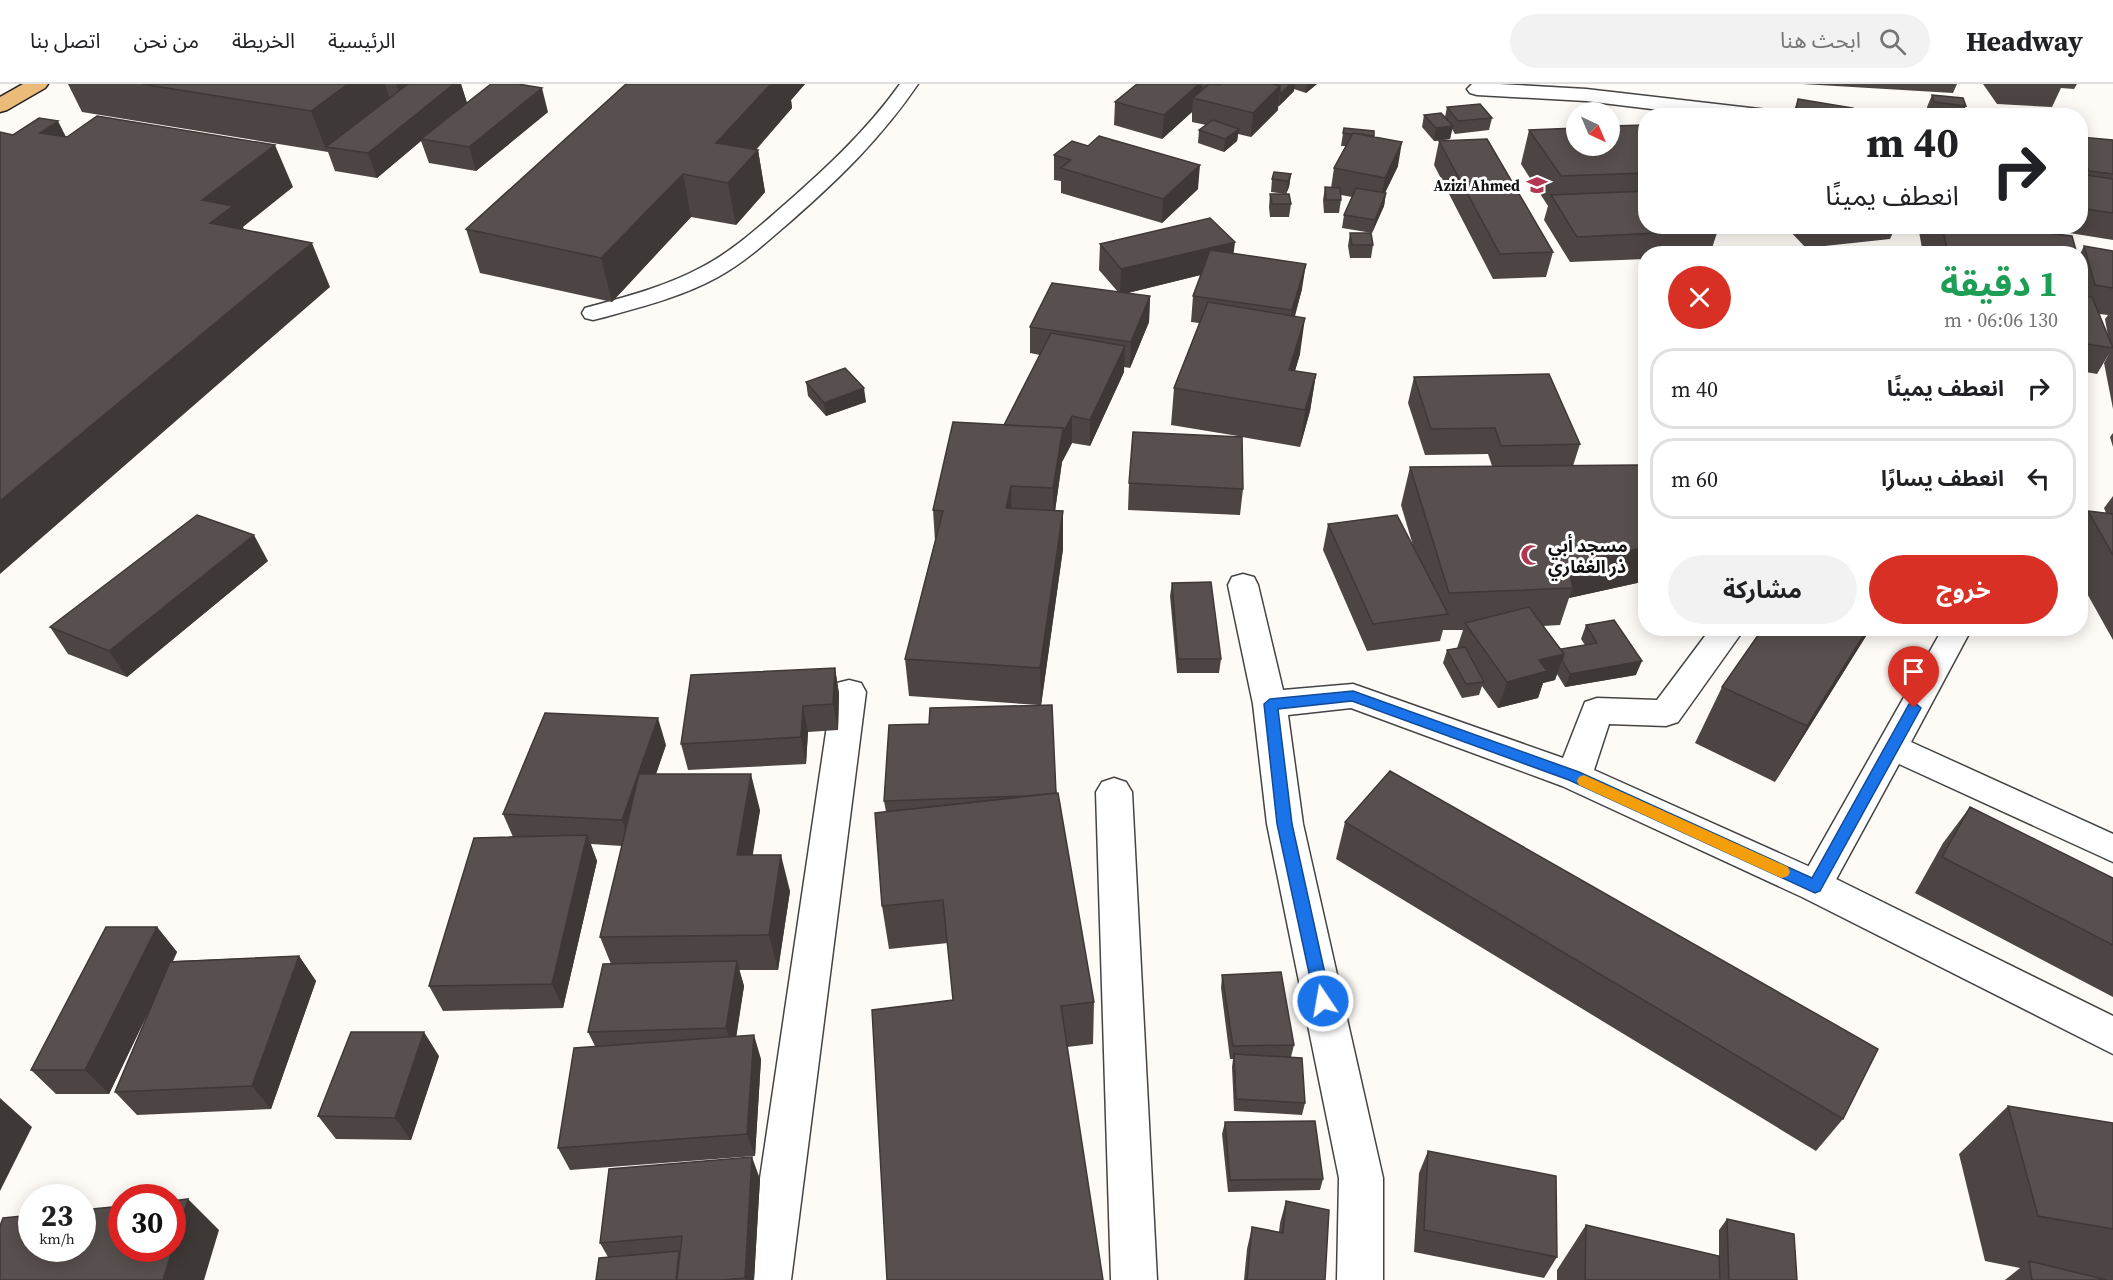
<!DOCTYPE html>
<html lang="ar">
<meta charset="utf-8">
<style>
body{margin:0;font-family:"Source Serif 4","Noto Sans Arabic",serif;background:#f2f2f2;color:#202124;direction:rtl;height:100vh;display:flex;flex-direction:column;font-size:22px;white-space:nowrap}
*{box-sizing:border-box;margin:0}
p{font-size:20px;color:#757577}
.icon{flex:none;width:33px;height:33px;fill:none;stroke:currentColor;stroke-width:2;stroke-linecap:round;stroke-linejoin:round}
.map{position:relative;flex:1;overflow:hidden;direction:ltr}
.drawer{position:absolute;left:1638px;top:162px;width:450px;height:390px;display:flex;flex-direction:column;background:#fff;border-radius:24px;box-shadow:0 3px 15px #0003;direction:rtl}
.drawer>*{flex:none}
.guide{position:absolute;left:1638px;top:24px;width:450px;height:126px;border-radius:24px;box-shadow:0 3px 15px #0003;direction:rtl;background:#fff;color:#202124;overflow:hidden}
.needle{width:39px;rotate:136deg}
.controls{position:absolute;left:1566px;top:18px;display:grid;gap:12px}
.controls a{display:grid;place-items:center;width:54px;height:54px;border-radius:50%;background:#fff;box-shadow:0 3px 15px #0003;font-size:30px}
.speed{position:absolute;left:18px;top:1100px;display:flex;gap:12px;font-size:30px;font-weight:700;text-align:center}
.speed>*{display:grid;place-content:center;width:78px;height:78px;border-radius:50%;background:#fff;box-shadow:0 3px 15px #0003;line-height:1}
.speed small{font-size:15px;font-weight:400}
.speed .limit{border:9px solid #d22;background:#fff;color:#111}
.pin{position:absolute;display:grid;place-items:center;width:51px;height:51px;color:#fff;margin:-62px -26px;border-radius:50% 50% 50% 0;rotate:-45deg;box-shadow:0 0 6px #0007}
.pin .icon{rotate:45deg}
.me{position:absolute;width:66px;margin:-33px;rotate:348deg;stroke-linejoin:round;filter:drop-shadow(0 0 4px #0008)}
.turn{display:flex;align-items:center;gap:21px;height:126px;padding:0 30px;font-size:27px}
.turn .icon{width:78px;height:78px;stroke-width:2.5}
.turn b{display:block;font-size:42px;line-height:51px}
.round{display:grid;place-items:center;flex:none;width:63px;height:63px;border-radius:32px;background:#f2f2f2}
.head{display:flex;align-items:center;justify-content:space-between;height:102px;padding:0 30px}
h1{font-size:36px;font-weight:700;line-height:45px;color:#1e9e55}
.button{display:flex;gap:12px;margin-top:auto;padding:12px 30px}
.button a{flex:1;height:69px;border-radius:36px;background:#d93025;color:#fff;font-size:24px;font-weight:700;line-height:69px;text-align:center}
.button a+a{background:#f2f2f2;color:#202124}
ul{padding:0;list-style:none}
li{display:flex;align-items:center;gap:18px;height:81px;margin:0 12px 9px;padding:0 18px;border:3px solid #e0e0e0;border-radius:24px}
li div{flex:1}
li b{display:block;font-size:22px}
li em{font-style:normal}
header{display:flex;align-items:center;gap:36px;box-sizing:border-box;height:84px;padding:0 30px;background:#fff;border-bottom:2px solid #e0e0e0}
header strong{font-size:28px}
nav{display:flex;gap:33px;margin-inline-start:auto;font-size:21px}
.search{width:420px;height:54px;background:#f2f2f2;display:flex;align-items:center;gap:15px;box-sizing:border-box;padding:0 21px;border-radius:33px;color:#757577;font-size:22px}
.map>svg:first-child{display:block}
</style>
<header>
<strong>Headway</strong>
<div class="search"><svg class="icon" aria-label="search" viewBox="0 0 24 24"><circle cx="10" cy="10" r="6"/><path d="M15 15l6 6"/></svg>ابحث هنا</div>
<nav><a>الرئيسية</a><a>الخريطة</a><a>من نحن</a><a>اتصل بنا</a></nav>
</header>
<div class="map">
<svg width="2113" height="1196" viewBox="0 0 2113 1196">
<rect width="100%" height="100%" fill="#fefbf6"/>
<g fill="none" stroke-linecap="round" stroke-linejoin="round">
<g stroke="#444" stroke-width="3">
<path id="service" d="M900,0H918C882,53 839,95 791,137C768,157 745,178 718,193C682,213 641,223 601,234L593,236L585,234L582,229L585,224C625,213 665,203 702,183C729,169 752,149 775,129C821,89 865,49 900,0Z
M1943,544H1972L1911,658L2113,750V778L1899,680L1827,812L1815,816L1803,812L1798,802L1803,792Z"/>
</g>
<g stroke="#444" stroke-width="3">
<path id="minor" d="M1499,0L1586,5L1768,26L1775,28L1778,32H1709L1586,17L1477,11L1470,9L1467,5L1472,0Z
M1243,490L1254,493L1258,501L1283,606L1353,600L1563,674L1585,618L1597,614L1657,616L1711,544H1745L1678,638L1666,642L1609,640L1594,686L1828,791L2113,932V970L1802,813L1562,702L1351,624L1288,631L1303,740L1383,1094V1196H1337L1339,1094L1267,740L1253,620L1228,501L1232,493Z
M849,596L861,599L866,608L791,1196H745L832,608L837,599Z
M1114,694L1126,698L1132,708L1157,1196H1111L1096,708L1102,698Z"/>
</g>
<g stroke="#222" stroke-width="3">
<path id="primary" d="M23,0H48L45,4L7,26L0,28V13Z"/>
</g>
<use href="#service" fill="#fff" fill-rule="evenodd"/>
<use href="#minor" fill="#fff" fill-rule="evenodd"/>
<use href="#primary" fill="#eabb79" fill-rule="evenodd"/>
</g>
<path fill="#4c4543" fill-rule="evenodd" d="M68,0H461L467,19L548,28L476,87L429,79L421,57L377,94L335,87L328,68L82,28Z
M626,0H805L791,16L792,24L756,66H758L765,108L736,141L691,133L612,218L480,189L466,145Z
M1137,0H1317L1306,9L1294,5V7L1279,22H1278V26L1251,53L1238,50L1237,57L1224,68L1198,59L1199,46L1206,41L1192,38V28L1162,55L1114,41L1115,18Z
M1802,0H1957L1953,9Z
M1983,0H2077L2074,5L2061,4L2052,23L1997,20Z
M1932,11L1966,22L1961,32L1929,31L1927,23Z
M1798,15L1852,32H1792Z
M1447,23L1492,34L1489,46L1455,50L1452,45L1450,55L1434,57L1422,43L1424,31L1445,33Z
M1646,41V142L1718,146L1710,170H1646V175L1570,178L1544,136L1548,122L1521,80L1529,46Z
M1343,49L1374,53L1398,82L1385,109H1386L1384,122L1372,149L1342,144L1344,131L1352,113L1341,111V116L1339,129H1324L1323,116L1325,103L1331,104L1334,84L1346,62H1341Z
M2080,53L2113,56V156L2051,146V142H2080Z
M1439,57L1553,168L1546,193L1493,195L1434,81Z
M1054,71L1198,105L1162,139L1061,109V97L1054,96Z
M1291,90L1289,103L1286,110L1271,108L1272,95Z
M1270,110L1291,120L1289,133H1270L1269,123Z
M1785,142H1896L1890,155L1806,164Z
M1918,142H2030L2031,147L2077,170H1923Z
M1350,149L1373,161L1371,174H1350L1348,162Z
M1100,160L1233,170L1302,205L1295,232L1300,270L1295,287L1316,290L1310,327L1300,363L1242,353L1243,405L1240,431L1128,426L1129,399L1238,352L1171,341L1174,304L1199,239L1191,238L1193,212L1201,191L1127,209L1150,212L1149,238L1130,284L1124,283V288L1090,362L1072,359L1062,378L1055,427H1063V465L1041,621L1094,918L1093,960L1067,963L953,916L948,859L889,865L882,822L886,728L884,717L929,640L1039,621L909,612L905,575L935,457L933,426L1004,341L1040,271L1030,269V243L1118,208L1099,186Z
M2084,162L2113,167V325L2104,279L2110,268L2097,290L2080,287V170ZM2099,230L2108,231L2105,235L2108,252Z
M1414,293L1580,360L1573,382L1646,389V497L1569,514L1560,541L1543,542L1561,565L1585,561L1581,555L1586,541L1636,591L1565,603L1557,590L1555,596L1543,599L1538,614L1498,624L1482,602L1479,611L1462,614L1443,579L1447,566L1457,564L1463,546H1443L1440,557L1367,567L1323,466L1328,440L1414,465L1401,421L1410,383L1492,382L1488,370L1425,371L1408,319Z
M806,298L866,318L826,332L808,312Z
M2113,349V363L2110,353Z
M2113,412V556L2080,497V439L2088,427L2106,429L2104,424Z
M268,477L127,593L68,570L50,543Z
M1172,499L1221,575L1219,589H1177L1170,512Z
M1763,544H1871L1775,698L1695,659L1722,603Z
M835,584L839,610L838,646L808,648L806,680L688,686L681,660Z
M666,661L656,690L760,726L752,771L790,807L778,886H739L744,902L736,952L761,975L755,1072L570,1086L558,1064L595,962L588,948L611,880L600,853L622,762L591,760L597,777L563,924L443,927L429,902L513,753L503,730Z
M1970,723L2113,794V913L1915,809L1943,759Z
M1345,738L1843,1035L1816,1067L1336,775Z
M157,843L177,868L173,877L299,872L316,897L271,1025L137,1031L115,1008L151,923L109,1010H56L31,986Z
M1222,891L1294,961L1291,973L1305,1019L1302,1031L1234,1027L1232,983L1233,975H1230L1221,904Z
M439,972L411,1056L336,1055L318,1032Z
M2008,1022L2113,1039V1196H2005L2020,1184L1985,1177L1959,1070Z
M1225,1038L1323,1095L1320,1106L1228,1108L1222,1050Z
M1428,1067L1557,1173L1544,1194L1414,1168L1419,1089Z
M760,1095L754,1196H596L608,1173L600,1159Z
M1286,1117L1325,1196H1244L1247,1165L1252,1143L1279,1148L1280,1139Z
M1727,1135L1797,1196H1557V1186L1586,1141L1719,1172V1146Z"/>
<path fill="#3e3837" d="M348,0H385L391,19L326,63L327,68L311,27Z
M396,0H429L403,21Z
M454,0H461L467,19L421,55V57L377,94L368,69Z
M771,0H805L791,16L792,24L726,98L716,59Z
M1199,0H1202L1201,16L1193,14L1192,28L1162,55L1164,31Z
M1290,0H1295L1294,7L1279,22L1281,10Z
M1307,0H1317L1306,9Z
M1280,2L1278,26L1251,53L1253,29Z
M542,4L548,28L476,87L469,63Z
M58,37L79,79L40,49Z
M1453,42L1450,55L1434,57L1436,44Z
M1239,45L1237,57L1224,68L1225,55Z
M1402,58L1398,82L1380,119L1385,94Z
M275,61L293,103L243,143L253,165L210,139L202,116Z
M758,66L765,108L736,141L728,99Z
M1200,81L1198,105L1162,139L1163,115Z
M683,90L691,133L612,218L601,174Z
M1291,90L1289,103L1286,110L1288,97Z
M1386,109L1384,122L1372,149L1375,136Z
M1235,158L1232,183L1120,211L1121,185Z
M312,159L330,203L0,490V417Z
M1306,180L1302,205L1289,252L1292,226Z
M1150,212L1149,238L1130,284L1131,258Z
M1305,234L1300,270L1284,322L1289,286Z
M1125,262L1124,288L1090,362V336Z
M1316,290L1310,327L1300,363L1305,326Z
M864,304L866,318L826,332L824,319Z
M1072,332V359L1062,378L1053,441V404L1063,344Z
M1011,402L1012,439L1006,424Z
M1063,427V465L1041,622L1040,584Z
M254,451L268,477L127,593L109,567Z
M1646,463V497L1569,514L1573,504L1568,480Z
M1868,544H1871L1775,698L1807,642Z
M1564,570L1555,596L1543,599L1538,614L1498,624L1507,598L1539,576Z
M1642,577L1636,591L1565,603L1570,590Z
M835,584L839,610L838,646L833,620Z
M803,622L808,648L806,680L801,653Z
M658,634L666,661L631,762L622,736Z
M751,690L760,726L747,807L737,771Z
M587,751L597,777L563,924L552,900Z
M781,771L790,807L778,886L769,851Z
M157,843L177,868L109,1010L85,986Z
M299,872L316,897L271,1025L252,1002Z
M737,877L744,902L734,968L726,944Z
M424,948L439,972L411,1056L395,1034Z
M754,951L761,975L755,1072L747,1050Z
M0,1014L32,1043L0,1107Z
M752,1073L760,1095L754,1196H746L745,1194Z
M188,1115L219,1146L204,1196H163Z"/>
<path fill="#58504e" stroke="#3e3837" stroke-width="1.5" d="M142,0H348L311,27Z
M408,0H454L368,69L326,63Z
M491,0H518L542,4L469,63L421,55Z
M626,0H771L716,59L758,66L728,99L683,90L601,174L466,145Z
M1137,0H1199L1164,31L1115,18Z
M1209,0L1220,1L1221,0H1272L1280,2L1253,29L1193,14Z
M1272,0H1290L1281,10H1280V2Z
M1932,11L1963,14L1966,22L1934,18Z
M1798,15L1853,24L1852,32H1795Z
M1480,20L1492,34L1458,37L1447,23Z
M1441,29L1453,42L1436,44L1424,31Z
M97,32L275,61L202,116L233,122L210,139L312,159L0,417V48L13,51L39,34L58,37L40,49L67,53Z
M1213,36L1239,45L1225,55L1199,46Z
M1646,41V89L1561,92L1529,46L1576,44V62H1610V42Z
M1344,44L1374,47V52L1353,49L1352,50L1343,49Z
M1353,49L1402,58L1385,94L1334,84Z
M1099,52L1200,81L1163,115L1061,84L1071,76L1054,71L1072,57L1088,62Z
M2080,53L2113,56V90L2089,87L2086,80H2080Z
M1487,55L1553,168L1500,170L1439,57Z
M1274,88L1291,90L1288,97L1272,95Z
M2080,90L2113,95V129L2080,124Z
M1325,103L1340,104L1341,116H1326Z
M1356,104L1386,109L1375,136L1344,131Z
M1646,107V142H1715L1718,146L1577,153L1551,111Z
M1270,110H1289L1291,120H1272Z
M1210,134L1235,158L1121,185L1100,160Z
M1942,142H2030L2031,147L2072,152L2077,170H1948Z
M1350,149H1371L1373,161H1352Z
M2084,162L2113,167V204L2095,201Z
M1210,166L1306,180L1292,226L1193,212Z
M2080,180L2085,192H2080Z
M1052,199L1150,212L1131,258L1030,243Z
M2080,212L2092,213L2113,264L2080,259Z
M1208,218L1305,234L1289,286L1316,290L1305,326L1174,304Z
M1051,249L1125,262L1090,336L1072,332L1062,351L1063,344L1004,341Z
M845,284L864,304L824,319L806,298Z
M1549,290L1580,360L1501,362L1495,344L1431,345L1414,293Z
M953,338L1063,344L1053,404L1011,402L1006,424L1063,427L1040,584L905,575L943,427L933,426Z
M1133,348L1242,353L1243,405L1129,399Z
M1639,381L1646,389V463L1568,480L1573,504L1449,509L1410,383Z
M2088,427L2113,430V471Z
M197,431L254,451L109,567L50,543Z
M1397,431L1448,530L1373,540L1328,440Z
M1211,498L1221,575H1178L1172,499Z
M1529,523L1564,570L1539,576L1547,587L1507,598L1465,539Z
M1614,536L1642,577L1570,590L1562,576L1564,570L1561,565L1597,559L1586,541Z
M1763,544H1868L1807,642L1722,603Z
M1465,563L1484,598L1466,600L1447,566Z
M835,584L833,620L803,622L801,653L681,660L691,591Z
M1052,621L1056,709L1026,712L884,717L889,641L929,640L930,624Z
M545,629L658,634L622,736L503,730Z
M1390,687L1878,965L1843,1035L1345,738Z
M639,690H751L737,771H781L769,851L600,853Z
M1058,709L1094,918L1061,922L1103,1196H887L872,926L953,916L943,816L882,822L875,729Z
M1970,723L2113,794V861L1942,773Z
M587,751L552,900L429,902L474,754Z
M106,843H157L85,986H31Z
M299,872L252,1002L115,1008L170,878Z
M737,877L726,944L588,948L603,880Z
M1281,888L1294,961L1233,962L1222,891Z
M351,948H424L395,1034L318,1032Z
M754,951L747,1050L558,1064L574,964Z
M1234,970L1302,974L1305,1019L1236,1015Z
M2008,1022L2113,1039V1145L2038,1132Z
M1315,1037L1323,1095L1230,1096L1225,1038Z
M1428,1067L1556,1092L1557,1173L1424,1146Z
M752,1073L745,1194L720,1196H677L682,1152L600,1159L609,1085Z
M188,1115L163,1196H0V1142L3,1134L32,1131V1164H82V1126L122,1122V1164H172V1117Z
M1286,1117L1329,1126L1325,1196H1247L1252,1143L1283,1149Z
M1727,1135L1794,1150L1797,1196H1729Z
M1586,1141L1719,1172L1720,1196H1585Z
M679,1167L676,1196H596L599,1174Z
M2029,1177L2107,1196H2032Z"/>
<path fill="#1a73e8" stroke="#114b97" stroke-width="1.5" d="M1353,607L1579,688L1812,794L1909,620L1914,618L1921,624L1820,807L1815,809L1569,696L1352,617L1278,625L1292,740L1331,917L1329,922L1323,924L1317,922L1315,917L1277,740L1264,620L1270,615Z"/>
<path fill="#f59e0b" d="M1584,691L1788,783L1790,788L1788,792L1782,794L1777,792L1579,701L1577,697L1579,693Z"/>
<defs>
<g id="school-bare" transform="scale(1.62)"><path d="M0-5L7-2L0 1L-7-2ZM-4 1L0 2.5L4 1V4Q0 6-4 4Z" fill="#b33652" stroke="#fff" stroke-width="2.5" paint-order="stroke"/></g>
<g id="mosque-bare" transform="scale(1.62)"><path d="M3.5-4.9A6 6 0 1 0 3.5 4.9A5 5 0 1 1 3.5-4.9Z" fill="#b33652" stroke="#fff" stroke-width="2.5" paint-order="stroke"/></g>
</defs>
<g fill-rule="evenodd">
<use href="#school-bare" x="1537" y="101"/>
<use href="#mosque-bare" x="1531" y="471"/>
</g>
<g text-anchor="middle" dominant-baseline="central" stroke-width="6" stroke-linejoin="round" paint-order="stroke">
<g font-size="15" font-weight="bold" fill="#111" stroke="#fff" text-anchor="end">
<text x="1520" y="101">Azizi Ahmed</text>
</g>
<g font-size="18" font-weight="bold" fill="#111" stroke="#fff" text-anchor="start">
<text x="1548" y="461">مسجد أبي<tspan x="1548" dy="21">ذر الغفاري</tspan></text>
</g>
</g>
</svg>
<div class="controls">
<a><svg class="needle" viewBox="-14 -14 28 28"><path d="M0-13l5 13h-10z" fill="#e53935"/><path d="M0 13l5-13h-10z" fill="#757577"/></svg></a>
</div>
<div class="speed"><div>23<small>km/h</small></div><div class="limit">30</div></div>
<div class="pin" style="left:1914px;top:624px;background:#d93025"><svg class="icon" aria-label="arrive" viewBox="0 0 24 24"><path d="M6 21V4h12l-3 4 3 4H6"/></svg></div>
<svg class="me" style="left:1323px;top:917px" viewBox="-20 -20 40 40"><circle r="17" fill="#1a73e8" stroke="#fff" stroke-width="3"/><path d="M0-11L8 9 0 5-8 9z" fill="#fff"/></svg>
<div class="guide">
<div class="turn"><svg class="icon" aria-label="right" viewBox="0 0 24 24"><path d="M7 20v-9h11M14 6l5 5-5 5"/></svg><div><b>40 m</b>انعطف يمينًا</div></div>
</div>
<section class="drawer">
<div class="head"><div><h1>1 دقيقة</h1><p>130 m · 06:06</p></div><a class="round" style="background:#d93025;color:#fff"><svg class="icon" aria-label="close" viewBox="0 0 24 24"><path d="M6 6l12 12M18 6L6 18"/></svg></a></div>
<ul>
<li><svg class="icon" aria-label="right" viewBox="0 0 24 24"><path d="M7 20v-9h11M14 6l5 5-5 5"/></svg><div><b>انعطف يمينًا</b></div><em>40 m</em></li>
<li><svg class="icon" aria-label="left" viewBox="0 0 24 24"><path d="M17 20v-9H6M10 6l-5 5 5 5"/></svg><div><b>انعطف يسارًا</b></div><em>60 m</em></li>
</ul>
<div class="button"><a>خروج</a><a>مشاركة</a></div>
</section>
</div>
